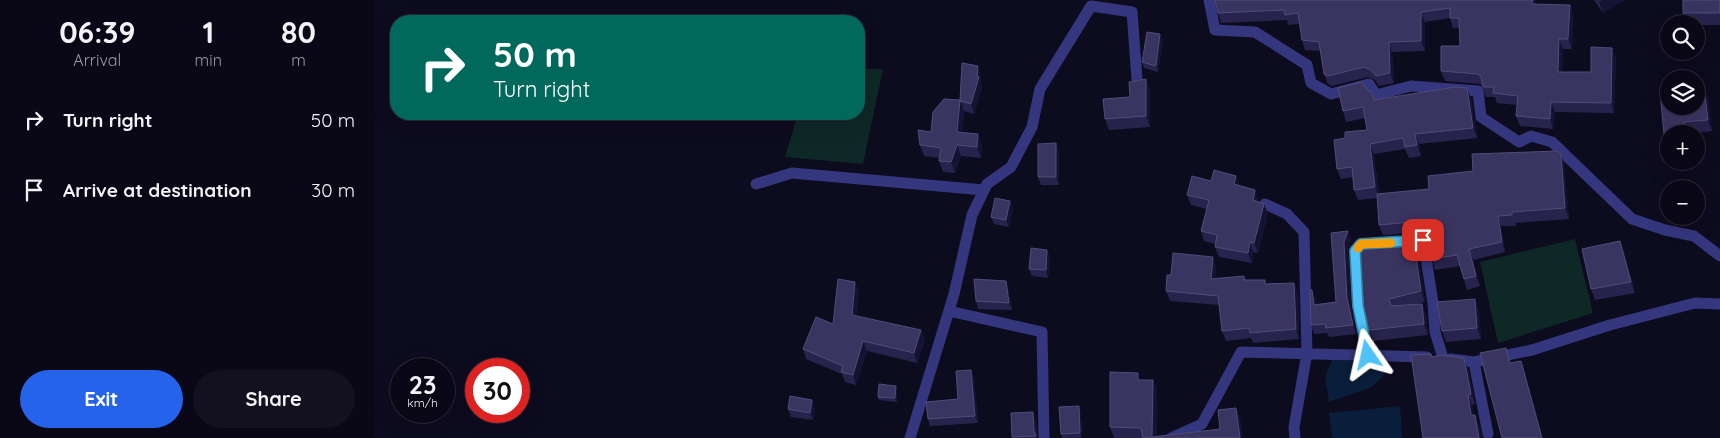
<!DOCTYPE html>
<meta charset="utf-8">
<style>
body{margin:0;font-family:Quicksand,sans-serif;background:#13111f;color:#f1f3f6;height:100vh;display:flex;flex-direction:column;font-size:19px;white-space:nowrap}
*{box-sizing:border-box;margin:0}
p{font-size:16px;color:#999aa1}
.icon{flex:none;width:28px;height:28px;fill:none;stroke:currentColor;stroke-width:2;stroke-linecap:round;stroke-linejoin:round}
.map{position:relative;flex:1;overflow:hidden}
.side{display:flex;flex-direction:column;background:#0a0816;width:375px}
.side>*{flex:none}
.guide{position:absolute;left:15px;top:15px;width:475px;height:105px;border-radius:20px;box-shadow:0 5px 20px #0002,0 0 0 1px #2a2935;background:#00695c;color:#fff;overflow:hidden}
.tools{position:absolute;left:1285px;top:15px;display:grid;gap:10px}
.tools a{display:grid;place-items:center;width:45px;height:45px;border-radius:50%;background:#0a0816;box-shadow:0 5px 20px #0002,0 0 0 1px #2a2935;font-size:25px}
.speed{position:absolute;left:15px;top:358px;display:flex;gap:10px;font-size:25px;font-weight:700;text-align:center}
.speed>*{display:grid;place-content:center;width:65px;height:65px;border-radius:50%;background:#0a0816;box-shadow:0 5px 20px #0002,0 0 0 1px #2a2935;line-height:1}
.speed small{font-size:12px;font-weight:400}
.speed .limit{border:8px solid #d22;background:#fff;color:#111}
.pin{position:absolute;display:grid;place-items:center;width:42px;height:42px;color:#fff;margin:-21px;border-radius:10px;box-shadow:0 2px 8px #0006}
.me{position:absolute;width:55px;margin:-28px;rotate:349deg;stroke-linejoin:round;filter:drop-shadow(0 0 4px #0008)}
.turn{display:flex;align-items:center;gap:18px;height:105px;padding:0 20px;font-size:22px}
.turn .icon{width:65px;height:65px;stroke-width:2.5}
.turn b{display:block;font-size:35px;line-height:42px}
.eta{display:flex;justify-content:space-evenly;align-items:center;height:85px;text-align:center}
.eta b{font-size:30px;font-weight:700;line-height:35px}
.primary-button{display:flex;gap:10px;margin-top:auto;padding:10px 20px}
.primary-button a{flex:1;height:58px;border-radius:30px;background:#2563eb;color:#fff;font-size:20px;font-weight:700;line-height:58px;text-align:center}
.primary-button a+a{background:#13111f;color:#f1f3f6}
ul{padding:0;list-style:none}
li{display:flex;align-items:center;gap:15px;height:70px;padding:0 20px}
li div{flex:1}
li b{display:block;font-size:19px}
li em{font-style:normal}
main{display:flex;flex:1;min-height:0}
.map>svg:first-child{display:block}
</style>
<main>
<section class="side">
<div class="eta">
<div><b>06:39</b><p>Arrival</p></div>
<div><b>1</b><p>min</p></div>
<div><b>80</b><p>m</p></div>
</div>
<ul>
<li><svg class="icon" aria-label="right" viewBox="0 0 24 24"><path d="M7 20v-9h11M14 6l5 5-5 5"/></svg><div><b>Turn right</b></div><em>50 m</em></li>
<li><svg class="icon" aria-label="arrive" viewBox="0 0 24 24"><path d="M6 21V4h12l-3 4 3 4H6"/></svg><div><b>Arrive at destination</b></div><em>30 m</em></li>
</ul>
<div class="primary-button"><a>Exit</a><a>Share</a></div>
</section>
<div class="map">
<svg width="1345" height="438" viewBox="0 0 1345 438">
<rect width="100%" height="100%" fill="#0d0b1e"/>
<path fill="#0e2825" d="M484,69H508L488,164L410,157L423,114H484Z
M1200,239L1218,313L1123,343L1105,262Z"/>
<path fill="#081e3a" d="M957,360C978,361 993,361 1010,374L997,387L954,402L950,377Z
M1025,406L1027,438H957L954,413Z"/>
<g fill="none" stroke-linecap="round" stroke-linejoin="round">
<path stroke="#35377e" stroke-width="11" d="M834,0L840,30L880,32L932,65L936,83L956,94L994,84L1001,95L1036,86L1103,91L1106,117L1144,142L1156,136L1177,142L1257,219L1290,230L1319,236L1345,256
M381,184L417,173L609,190
M890,204L912,214L929,232L932,353L919,427L920,438
M1024,242L1048,239L1058,303L1060,332L1068,358
M574,311L667,332L669,438
M993,355L983,306L980,251L986,245L998,243
M1075,359L1099,362L1157,350L1235,325L1320,303L1345,304
M1099,362L1113,434
M535,438L579,294L597,215L612,184L636,167L657,127L665,89L716,6L757,12L762,79
M796,438L827,424L866,352L1052,357"/>
</g>
<path fill="#28234c" d="M840,0H1161V4L1195,5L1198,15L1197,49H1188L1187,72H1216L1237,48L1241,58L1239,113L1180,112L1178,129L1145,126L1141,116L1142,105L1122,103L1120,97H1111L1106,84L1070,81L1066,71L1085,46L1084,28H1078L1075,18L1050,22V51L1017,52L1019,83L1004,86L1000,80L993,77L957,86L953,84L949,74L945,51L930,50L927,40L925,24L913,25L912,20L846,23L843,13Z
M1219,0H1249L1228,13Z
M1345,0V25H1321V24H1312L1308,13Z
M788,40L783,72L769,68L767,62Z
M606,76V82L607,87L599,114L589,111L587,133L607,145L606,158L586,156L580,173L568,172L564,161L565,158L549,156L545,145Z
M771,79L775,90V127L734,130L730,119L755,97Z
M991,89L997,92L1000,100L1096,98L1102,138L1044,144L1046,156L1034,158L1030,149L999,154L1004,194L1054,189L1098,171L1186,154L1189,164L1194,219L1140,223L1141,226H1126L1130,252L1098,260L1105,286L1092,290L1085,266L1060,270L1057,259L1053,235L1051,232L1008,235L1004,225L1002,198L983,200L979,190L978,177L966,179L962,169L970,138L992,130L990,118L971,122L968,111Z
M1333,98L1337,131L1313,134H1294V145H1293L1289,134Z
M681,143L684,151V185H666L663,177Z
M836,181L865,186L884,200V202L893,214L883,253L878,252L877,263L844,257L840,247L841,244L829,241L826,231L832,209L816,205L812,195Z
M638,208L634,227L619,224L616,217Z
M973,231L976,240L973,251L976,306L981,334L954,337L952,333L939,334L936,325L937,290L940,298L941,304L961,302Z
M1245,241L1249,252L1260,293L1220,300L1216,289Z
M1042,247L1050,302L1041,304H1047L1051,315L1053,335L998,341L994,330Z
M672,250L675,258L673,278L657,276L654,269Z
M841,266L840,279L869,276L871,280L892,284L923,293L924,339L878,343L876,338L851,341L847,331L844,305L795,301L791,291L796,275Z
M633,289L637,310L603,309L601,301Z
M484,291L481,316L546,330L550,340L542,363L492,351L481,385L470,382L467,374L431,359L428,349L458,324Z
M1104,310L1106,339L1071,342L1067,331Z
M1056,354L1057,357L1093,369L1100,404L1097,405L1098,415L1104,425L1106,438H1048Z
M599,378L603,423L555,426L553,419L583,399Z
M766,380H778L782,391V436L845,429L865,419L867,438H739L735,427Z
M522,390V402L504,400L503,397Z
M440,408L438,420L416,417L413,409Z
M706,414L707,438H687L686,434Z
M661,420L662,438H637V437Z"/>
<path fill="#161232" d="M1158,0H1161V14L1157,4Z
M1228,0H1249L1228,13L1224,2Z
M1195,5L1198,15L1197,49L1193,39Z
M1046,12L1050,22V51L1046,41Z
M785,34L788,40L783,72L781,66Z
M1184,39L1188,49L1187,81L1183,72Z
M1014,42L1017,52L1019,83L1015,73Z
M1237,48L1241,58L1239,113L1236,103Z
M603,66L606,76V82L607,87L599,114L596,104L602,77Z
M771,79L775,90V127L771,116Z
M1329,87L1333,98L1337,131L1333,120Z
M1092,88L1096,98L1102,138L1098,128Z
M585,100L589,111L586,143L582,132Z
M1176,102L1180,112L1178,129L1175,119Z
M1309,122L1313,134H1311L1310,132Z
M603,134L607,145L606,158L602,147Z
M1040,134L1044,144L1046,156L1042,145Z
M681,143L684,151V185L681,177Z
M995,144L999,154L1004,198L1000,187Z
M582,145L586,156L580,173L576,162Z
M1186,154L1189,164L1194,219L1190,208Z
M861,176L865,186L859,184Z
M880,190L884,200L882,210L878,200Z
M635,201L638,208L634,227L631,220Z
M889,204L893,214L883,253L879,243Z
M1123,216L1126,226L1130,252L1127,242Z
M973,231L976,240L973,251L976,306L981,334L978,325L972,298L969,242Z
M1038,236L1042,247L1050,302L1046,291Z
M1245,241L1249,252L1260,293L1256,282Z
M875,242L878,252L877,263L873,253Z
M1094,249L1098,260L1105,286L1101,276Z
M672,250L675,258L673,278L671,270Z
M838,257L841,266L839,289L836,279Z
M631,281L633,289L637,310L634,303Z
M480,282L484,291L480,325L477,315Z
M919,283L923,293L924,339L921,329Z
M937,290L940,298L942,314L939,305Z
M1100,299L1104,310L1106,339L1102,328Z
M1047,304L1051,315L1053,335L1049,324Z
M546,330L550,340L542,363L539,353Z
M488,341L492,351L481,385L478,375Z
M1089,358L1093,369L1100,404L1096,394Z
M1146,361L1151,375L1168,438H1167Z
M596,370L599,378L603,423L600,416Z
M778,380L782,391V438L777,437Z
M521,386L522,390V402L520,398Z
M1093,395L1097,405L1100,426L1096,415Z
M437,400L440,408L438,420L435,413Z
M704,406L706,414L707,438H706L705,433Z
M861,408L865,419L867,438H865Z
M658,412L661,420V437L659,431Z
M1100,415L1104,425L1106,438H1104Z"/>
<path fill="#3a3560" stroke="#504c79" d="M840,0H1158L1157,4L1195,5L1193,39H1184L1183,72H1216V47L1237,48L1236,103L1176,102L1175,119L1141,116L1143,96L1118,93L1119,87H1108L1106,77L1103,74L1066,71V46H1085L1084,18H1075V8L1046,12V41L1014,42L1015,73L1001,76L996,70L989,67L953,76L949,74L944,42L927,40L923,13L910,15L909,10L843,13Z
M1308,0H1345V13H1308Z
M772,32L785,34L781,66L767,62Z
M587,63L603,66L602,77H604L596,104L585,101Z
M771,79V116L730,119L728,99L755,97L754,82Z
M987,82L991,89L997,92L999,100L1080,87L1092,88L1098,128L1040,134L1042,145L1030,147L1028,138L995,144L1000,187L979,190L977,167L962,169L959,140L970,138V132L992,130L988,107L968,111L963,88Z
M1329,87L1333,120L1309,122L1310,132L1289,134L1285,92L1294,91V106H1321V88Z
M569,99L585,100L582,132L603,134L602,147L582,145L576,162L564,161L566,148L545,145L543,130L556,132L558,112Z
M681,143V177H663V144Z
M1183,151L1186,154L1190,208L1137,212V215L1123,216L1127,242L1094,249L1101,276L1089,279L1082,255L1057,259L1052,227L1047,221L1004,225L1002,194L1054,189L1053,176L1098,171L1097,154Z
M839,170L861,176L859,184L880,190L878,200L889,204L879,243L875,242L873,253L840,247L842,235L826,231L834,200L812,195L817,176L836,181Z
M620,198L635,201L631,220L616,217Z
M973,231L969,242L972,298L978,325L951,328L950,324L936,325L935,290H937L939,305L961,302L956,233Z
M1038,236L1046,291L1014,299L1016,306L1047,304L1049,324L994,330L986,294L984,243Z
M1245,241L1256,282L1216,289L1207,249Z
M656,248L672,250L671,270L654,269Z
M798,253L838,257L836,279L869,276V280H890V284L919,283L921,329L875,333L874,328L847,331L843,296L791,291L792,275H796Z
M463,279L480,282L477,315L546,330L539,353L488,341L478,375L466,372L468,366L428,349L441,317L458,324Z
M599,279L631,281L634,303L601,301Z
M1100,299L1102,328L1067,331L1062,302Z
M1131,348L1135,363L1146,361L1167,438H1127L1105,353Z
M1056,354V357L1067,355L1089,358L1096,394L1093,395L1096,415H1100L1104,438H1048L1036,355Z
M596,370L600,416L553,419L551,402L583,399L581,371Z
M735,372L763,373V380H778L777,437L845,429L843,410L861,408L865,438H768L766,428L735,427Z
M504,384L521,386L520,398L503,397Z
M415,396L437,400L435,413L413,409Z
M704,406L705,433L686,434L684,407Z
M658,412L659,431L661,436L637,437L636,413Z"/>
<g fill="none" stroke-linecap="round" stroke-linejoin="round">
<g stroke="#337fa1" stroke-width="12">
<path id="route" d="M993,355L983,306L980,251L986,244L1048,240"/>
</g>
<use href="#route" stroke="#4fc3f7" stroke-width="9"/>
<path stroke="#f59e0b" stroke-width="9" d="M983,248L986,244L1016,243"/>
</g>
</svg>
<div class="tools">
<a><svg class="icon" aria-label="search" viewBox="0 0 24 24"><circle cx="10" cy="10" r="6"/><path d="M15 15l6 6"/></svg></a>
<a><svg class="icon" aria-label="layers" viewBox="0 0 24 24"><path d="M12 4l9 5-9 5-9-5zM3 14l9 5 9-5"/></svg></a>
<a>+</a>
<a>−</a>
</div>
<div class="speed"><div>23<small>km/h</small></div><div class="limit">30</div></div>
<div class="pin" style="left:1048px;top:240px;background:#d93025"><svg class="icon" aria-label="arrive" viewBox="0 0 24 24"><path d="M6 21V4h12l-3 4 3 4H6"/></svg></div>
<svg class="me" style="left:993px;top:355px" viewBox="-20 -20 40 40"><path d="M0-17L14 15 0 8-14 15z" fill="#4fc3f7" stroke="#fff" stroke-width="4"/></svg>
<div class="guide">
<div class="turn"><svg class="icon" aria-label="right" viewBox="0 0 24 24"><path d="M7 20v-9h11M14 6l5 5-5 5"/></svg><div><b>50 m</b>Turn right</div></div>
</div>
</div>
</main>
